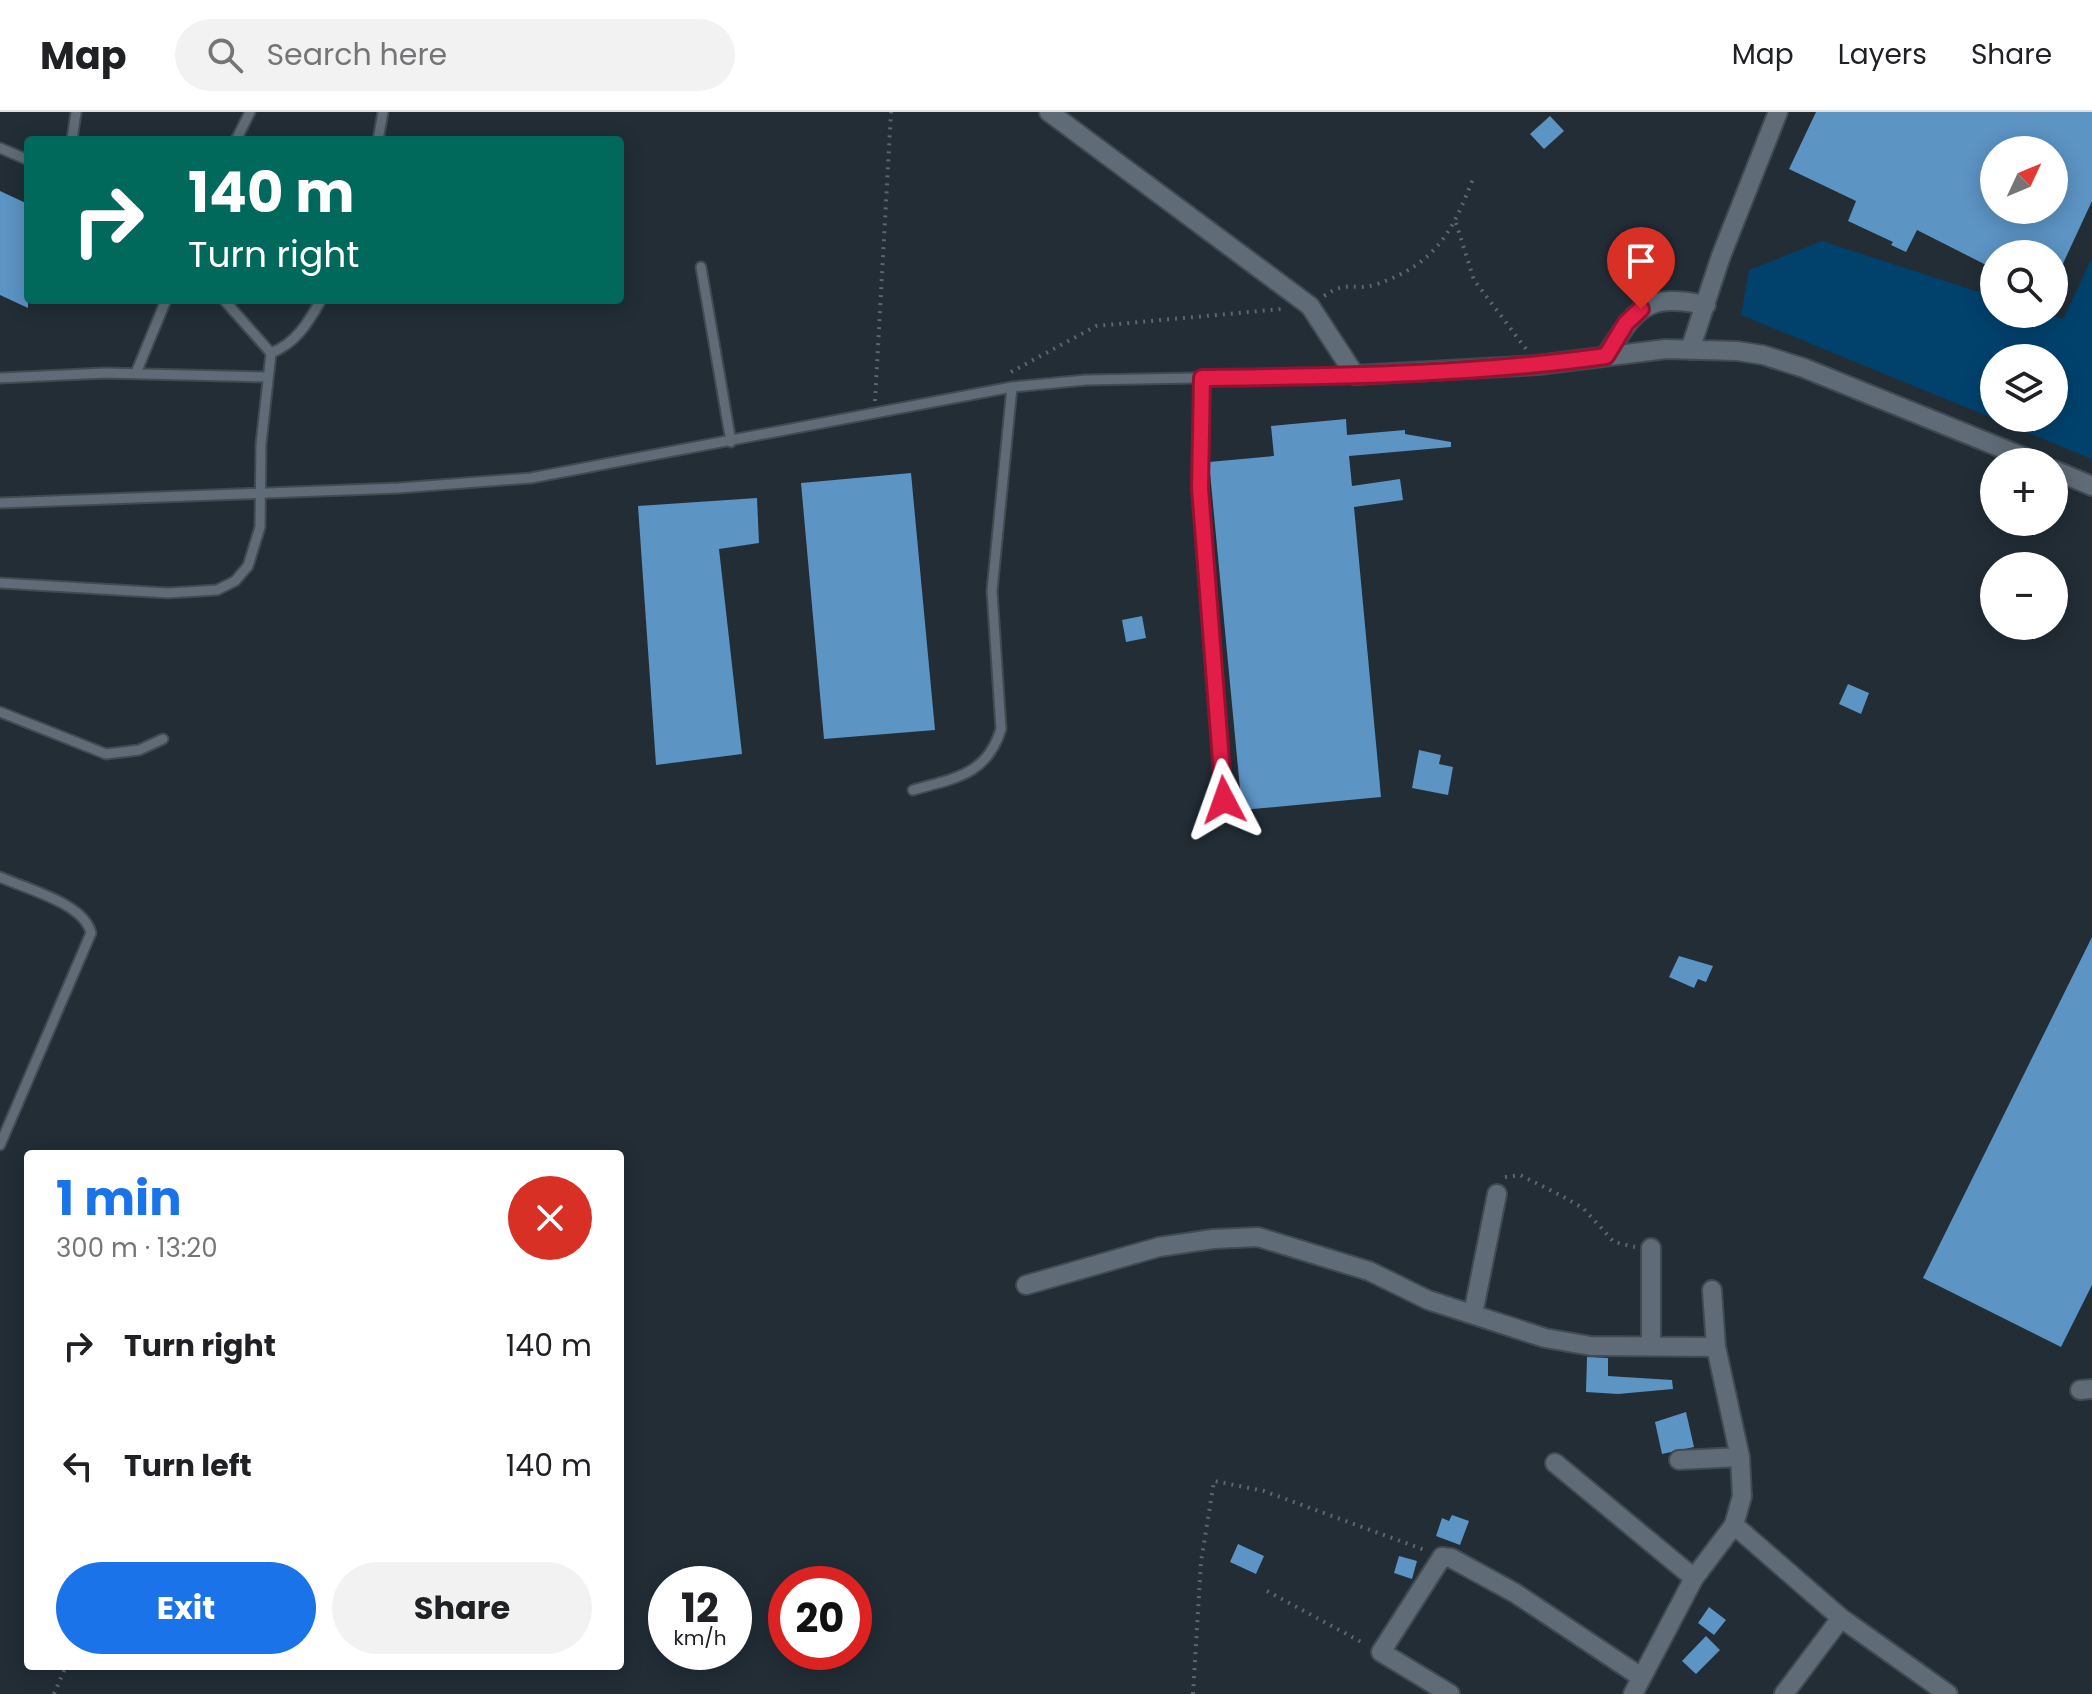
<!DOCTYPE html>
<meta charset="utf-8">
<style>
body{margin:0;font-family:Poppins,sans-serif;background:#f2f2f2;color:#202124;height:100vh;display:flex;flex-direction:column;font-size:30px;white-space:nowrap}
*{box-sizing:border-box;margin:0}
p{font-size:26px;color:#757577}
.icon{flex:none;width:44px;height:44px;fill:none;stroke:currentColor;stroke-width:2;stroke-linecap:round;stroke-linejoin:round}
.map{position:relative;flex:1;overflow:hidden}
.side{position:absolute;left:24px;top:1038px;width:600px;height:520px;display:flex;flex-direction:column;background:#fff;border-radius:8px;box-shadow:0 4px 20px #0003}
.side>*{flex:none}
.top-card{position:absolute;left:24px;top:24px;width:600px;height:168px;border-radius:8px;box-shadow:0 4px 20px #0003;background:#00695c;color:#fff;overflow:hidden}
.needle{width:52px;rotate:46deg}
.tools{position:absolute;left:1980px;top:24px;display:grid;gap:16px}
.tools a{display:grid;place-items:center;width:88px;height:88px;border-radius:50%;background:#fff;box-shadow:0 4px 20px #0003;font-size:40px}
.speed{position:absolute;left:648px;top:1454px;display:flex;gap:16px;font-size:40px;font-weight:700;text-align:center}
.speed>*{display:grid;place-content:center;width:104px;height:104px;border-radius:50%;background:#fff;box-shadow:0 4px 20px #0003;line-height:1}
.speed small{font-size:20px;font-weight:400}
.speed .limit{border:12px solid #d22;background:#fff;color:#111}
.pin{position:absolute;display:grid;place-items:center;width:68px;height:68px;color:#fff;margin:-82px -34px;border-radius:50% 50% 50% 0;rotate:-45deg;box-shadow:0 0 8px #0007}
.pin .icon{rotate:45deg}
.me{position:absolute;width:88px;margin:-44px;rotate:356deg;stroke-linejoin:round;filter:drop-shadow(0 0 6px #0008)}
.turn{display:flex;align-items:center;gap:28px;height:168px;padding:0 32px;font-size:36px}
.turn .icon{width:104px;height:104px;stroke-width:2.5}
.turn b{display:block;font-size:56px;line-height:68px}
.round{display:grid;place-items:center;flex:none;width:84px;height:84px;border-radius:42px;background:#f2f2f2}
.headline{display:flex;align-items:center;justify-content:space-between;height:136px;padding:0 32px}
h1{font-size:48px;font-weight:700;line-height:60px;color:#1a73e8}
.cta{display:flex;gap:16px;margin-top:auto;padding:16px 32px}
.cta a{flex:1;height:92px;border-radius:48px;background:#1a73e8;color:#fff;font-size:32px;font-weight:700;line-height:92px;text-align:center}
.cta a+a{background:#f2f2f2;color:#202124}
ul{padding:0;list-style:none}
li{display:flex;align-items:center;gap:24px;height:120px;padding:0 32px}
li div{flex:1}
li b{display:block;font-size:30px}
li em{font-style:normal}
header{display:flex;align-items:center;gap:48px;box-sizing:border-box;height:112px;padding:0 40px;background:#fff;border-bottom:2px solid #e0e0e0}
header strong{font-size:38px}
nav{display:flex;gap:44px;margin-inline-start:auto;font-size:28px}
.search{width:560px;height:72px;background:#f2f2f2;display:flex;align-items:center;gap:20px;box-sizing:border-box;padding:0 28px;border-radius:44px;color:#757577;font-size:30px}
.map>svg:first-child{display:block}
</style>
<header>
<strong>Map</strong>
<div class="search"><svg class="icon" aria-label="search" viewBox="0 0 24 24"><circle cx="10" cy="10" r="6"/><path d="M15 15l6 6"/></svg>Search here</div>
<nav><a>Map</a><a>Layers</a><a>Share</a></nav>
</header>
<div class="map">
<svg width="2092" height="1582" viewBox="0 0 2092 1582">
<rect width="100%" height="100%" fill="#222d36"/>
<path fill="#01426d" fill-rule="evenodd" d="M1822,129L1994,185V202H2047L2063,207L2092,146V347L1741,203L1749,158ZM2054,246V306H1994V246Z"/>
<path fill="#5c94c4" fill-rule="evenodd" d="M1816,0H2092V89L2054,171V142H1994V157L1917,118L1906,140L1891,133L1893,130L1848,109L1856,89L1789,57ZM1994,38H2054V98H1994Z
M1550,4L1564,19L1544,37L1530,22Z
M0,79L28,92V196L0,183Z
M1346,307L1347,323L1405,318V322L1451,330V335L1349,344L1352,374L1400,367L1403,388L1354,395L1381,685L1242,698L1209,350L1274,344L1271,314Z
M911,361L935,618L824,627L801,371Z
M757,386L759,431L719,437L742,642L656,653L638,394Z
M1142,504L1146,526L1126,530L1122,508Z
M1848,572L1869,581L1861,602L1839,592Z
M1419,638L1441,643L1439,652L1453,655L1448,683L1412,676Z
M2092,825V1173L2061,1235L1923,1166Z
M1679,844L1713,854L1706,870L1698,867L1694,876L1669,865Z
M1587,1245L1608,1246V1264L1672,1268L1673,1277L1618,1282L1586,1280Z
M1686,1300L1694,1335L1662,1342L1655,1310Z
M1452,1403L1469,1409L1460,1433L1436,1424L1442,1406L1449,1409Z
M1238,1432L1264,1444L1256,1462L1230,1450Z
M1399,1444L1417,1449L1412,1467L1394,1461Z
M1709,1495L1726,1508L1714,1523L1698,1511Z
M1706,1524L1720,1538L1696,1562L1682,1549Z"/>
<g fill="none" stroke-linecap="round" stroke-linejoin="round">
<g stroke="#414a52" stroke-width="13">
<path id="lane" d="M72,28L76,0
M236,28L250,0
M378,28L383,0
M0,36L28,48
M701,155L731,330
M224,188L271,241
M136,261L166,188
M0,266L105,261L268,265
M1202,266L1200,376L1224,688
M0,391L399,376L531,366L1012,275L1086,268L1355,263
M0,471L168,481L217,478L235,469L248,454L260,415L261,332L271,241C296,231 308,211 321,188
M0,600L106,642L139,638L163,627
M913,678C955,666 987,663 1001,617L992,479L1012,275
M0,765C26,777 84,791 91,821L0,1033"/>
</g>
<g stroke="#414a52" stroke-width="22">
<path id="street" d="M1049,0L1310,194L1355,263L1538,253L1666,237L1737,239L1763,243L1804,256L2036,350
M1690,238L1721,144L1778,0
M1606,244C1636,195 1647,181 1706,193
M2054,358L2092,374
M1651,1136V1233
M1026,1173L1159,1135L1213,1127L1258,1125L1369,1159L1428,1188L1545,1226L1591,1234L1716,1235L1740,1345L1742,1384L1734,1413L1694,1466L1633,1582
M1712,1178L1716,1235
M1473,1202L1497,1082
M2080,1278L2092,1277
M1679,1348L1740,1345
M1555,1351L1694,1466
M1734,1413L1841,1506L1784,1582
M1841,1506L1948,1582
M1450,1582L1381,1540L1442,1445L1451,1446L1515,1481L1641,1565"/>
</g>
<path stroke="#5c666e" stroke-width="4" stroke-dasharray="2 6" stroke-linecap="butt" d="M1456,111L1474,168L1526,237
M1324,184C1348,167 1355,180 1377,172C1436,152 1453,119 1474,64
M1011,260L1096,214L1282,197
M875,289L891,0
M1505,1065L1520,1063L1560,1083L1583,1096L1614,1130L1635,1135
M1267,1479L1365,1532
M54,1582L66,1554
M1193,1582L1201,1450L1214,1369L1264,1379L1425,1438"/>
<use href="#lane" stroke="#5f6b76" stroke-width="9"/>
<use href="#street" stroke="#5f6b76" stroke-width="18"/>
</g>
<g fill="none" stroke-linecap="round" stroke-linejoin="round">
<g stroke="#92132f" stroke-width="20">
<path id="route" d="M1224,688L1200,376L1202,266C1337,264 1472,263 1606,244L1626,211L1641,197"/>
</g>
<use href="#route" stroke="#e11d48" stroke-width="14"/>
</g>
</svg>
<div class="tools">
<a><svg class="needle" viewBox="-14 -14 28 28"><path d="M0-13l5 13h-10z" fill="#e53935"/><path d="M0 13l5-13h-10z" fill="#757577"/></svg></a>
<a><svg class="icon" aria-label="search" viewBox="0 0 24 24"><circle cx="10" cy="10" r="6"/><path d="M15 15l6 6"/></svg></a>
<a><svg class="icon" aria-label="layers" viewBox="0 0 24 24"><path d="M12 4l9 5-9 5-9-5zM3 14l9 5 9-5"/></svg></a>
<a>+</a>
<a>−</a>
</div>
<div class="speed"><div>12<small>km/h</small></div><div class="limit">20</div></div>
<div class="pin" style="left:1641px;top:197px;background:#d93025"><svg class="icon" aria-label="arrive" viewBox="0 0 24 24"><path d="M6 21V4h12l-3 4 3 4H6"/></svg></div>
<svg class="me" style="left:1224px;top:688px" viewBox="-20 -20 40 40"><path d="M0-17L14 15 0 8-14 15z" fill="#e11d48" stroke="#fff" stroke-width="4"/></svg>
<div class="top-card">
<div class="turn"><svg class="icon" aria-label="right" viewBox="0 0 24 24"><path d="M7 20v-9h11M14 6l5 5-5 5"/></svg><div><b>140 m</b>Turn right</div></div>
</div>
<section class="side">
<div class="headline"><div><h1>1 min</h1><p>300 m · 13:20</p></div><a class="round" style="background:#d93025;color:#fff"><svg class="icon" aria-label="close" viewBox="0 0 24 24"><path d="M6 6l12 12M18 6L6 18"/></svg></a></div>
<ul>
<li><svg class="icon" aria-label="right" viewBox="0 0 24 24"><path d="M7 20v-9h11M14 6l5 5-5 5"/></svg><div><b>Turn right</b></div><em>140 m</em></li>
<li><svg class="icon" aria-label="left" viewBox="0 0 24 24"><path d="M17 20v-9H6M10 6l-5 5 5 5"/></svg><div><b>Turn left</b></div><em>140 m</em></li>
</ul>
<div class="cta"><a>Exit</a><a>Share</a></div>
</section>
</div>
